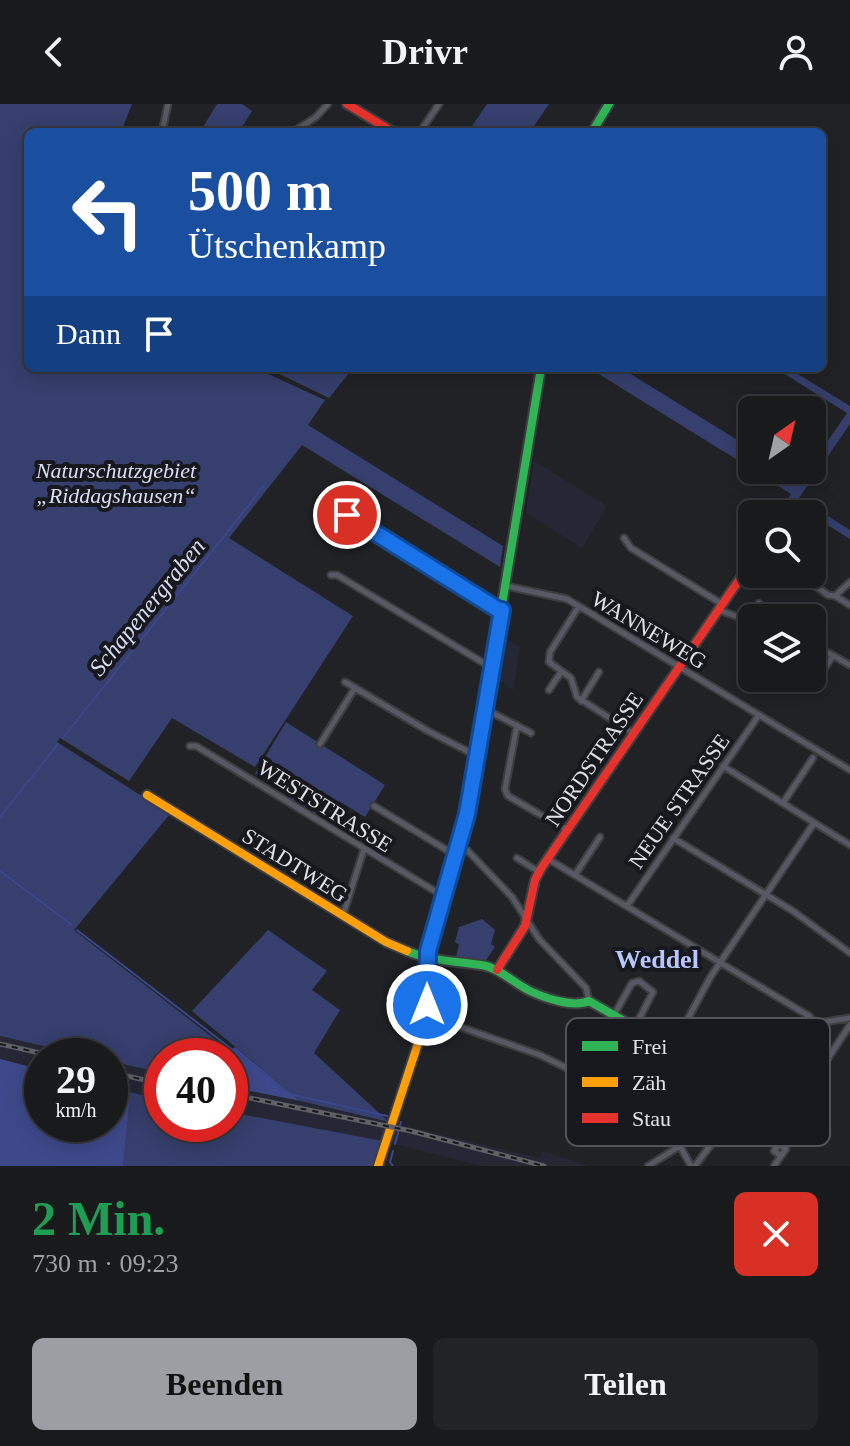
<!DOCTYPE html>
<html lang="de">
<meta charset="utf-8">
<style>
body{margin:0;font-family:Georgia,serif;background:#222325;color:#f1f3f6;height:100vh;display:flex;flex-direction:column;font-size:30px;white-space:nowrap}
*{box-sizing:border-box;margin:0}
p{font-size:26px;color:#9fa1a3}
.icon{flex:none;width:44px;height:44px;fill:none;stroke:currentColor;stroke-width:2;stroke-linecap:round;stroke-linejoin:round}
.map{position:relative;height:1062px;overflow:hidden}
.drawer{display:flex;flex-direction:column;background:#191a1c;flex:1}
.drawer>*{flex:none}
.top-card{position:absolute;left:24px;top:24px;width:802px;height:244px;border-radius:12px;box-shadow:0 4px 20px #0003,0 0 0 2px #37383b;background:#1a4fa0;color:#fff;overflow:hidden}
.needle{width:52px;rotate:34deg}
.controls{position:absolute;left:738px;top:292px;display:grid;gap:16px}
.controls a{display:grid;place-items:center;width:88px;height:88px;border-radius:12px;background:#191a1c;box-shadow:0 4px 20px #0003,0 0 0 2px #37383b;font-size:40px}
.speed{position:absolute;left:24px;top:934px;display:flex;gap:16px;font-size:40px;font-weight:700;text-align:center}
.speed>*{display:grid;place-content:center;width:104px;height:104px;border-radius:50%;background:#191a1c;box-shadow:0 4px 20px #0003,0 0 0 2px #37383b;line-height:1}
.speed small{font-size:20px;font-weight:400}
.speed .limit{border:12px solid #d22;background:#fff;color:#111}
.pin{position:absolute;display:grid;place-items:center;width:68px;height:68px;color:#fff;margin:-34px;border:4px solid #fff;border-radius:50%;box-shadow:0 2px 8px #0007}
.me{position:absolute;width:88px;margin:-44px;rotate:0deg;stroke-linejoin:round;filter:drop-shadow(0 0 6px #0008)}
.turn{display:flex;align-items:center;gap:28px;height:168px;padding:0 32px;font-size:36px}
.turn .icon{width:104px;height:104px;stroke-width:2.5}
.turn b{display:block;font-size:56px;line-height:68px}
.then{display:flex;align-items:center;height:76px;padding:0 32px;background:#0003;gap:16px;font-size:30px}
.round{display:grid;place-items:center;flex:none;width:84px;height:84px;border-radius:12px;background:#222325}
.headline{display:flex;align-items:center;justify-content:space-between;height:136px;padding:0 32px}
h1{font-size:48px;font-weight:700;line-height:60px;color:#1e9e55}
.primary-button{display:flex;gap:16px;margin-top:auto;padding:16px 32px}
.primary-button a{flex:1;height:92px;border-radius:12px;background:#9d9ea3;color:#111;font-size:32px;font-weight:700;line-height:92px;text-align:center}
.primary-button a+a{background:#222325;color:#f1f3f6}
header{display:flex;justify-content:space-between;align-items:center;height:104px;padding:0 32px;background:#191a1c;font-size:36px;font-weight:700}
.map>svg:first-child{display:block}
</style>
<header><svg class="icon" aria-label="back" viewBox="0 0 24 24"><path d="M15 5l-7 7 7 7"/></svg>Drivr<svg class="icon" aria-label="person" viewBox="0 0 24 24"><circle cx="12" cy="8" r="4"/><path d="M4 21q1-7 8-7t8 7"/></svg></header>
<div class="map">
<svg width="850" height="1062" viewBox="0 0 850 1062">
<rect width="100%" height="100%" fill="#212226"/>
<path fill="#252834" d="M534,357L607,402L582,444L526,409Z
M502,532L520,543L513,586L495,573Z
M0,932L87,952H42V966L0,955Z
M110,957L162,969V995L110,984Z
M230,983L302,998L540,1054L542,1047L589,1062H482L383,1037L230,1008Z"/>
<path fill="#363f6d" d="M0,0H132L121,28H28V264H255L325,296L308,321L503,442L500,463L302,341L229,434L353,512L255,663L172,614L129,677L60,634L57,638L170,710L74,826L230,947L225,952H162V969L110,957V952H87L0,932Z
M217,0H242L252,7L239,28H200Z
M487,0H549L530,28H468Z
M267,264H353L329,294Z
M589,264H621L752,345V365Z
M775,264H788L850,302V320L799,394L850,426V435L800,404L788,410H778L791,390L753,366H787L802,375L808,366H812V360L847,309Z
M286,618L385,681L365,713L339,697L325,718L286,694L288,690L255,670Z
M482,815L495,826L491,840L495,843L484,859L455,856L459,841L455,838L459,823Z
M268,826L327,867L312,886L340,906L314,949L389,1018L300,997L192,907Z
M0,955L42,966V1020H110V984L162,995V1020H230V1008L383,1037L372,1062H0Z"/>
<path fill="#3e498b" d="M235,943L300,997L230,983V952H225Z
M0,955L42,966V1020H110V984L130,989L123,1062H0Z"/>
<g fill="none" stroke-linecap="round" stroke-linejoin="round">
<path stroke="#3b468d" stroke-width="2" d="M257,390L265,380
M63,634L256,392
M0,713L58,640
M0,767L72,821
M77,826L290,990L387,1012
M395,1040L401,1018
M393,1047L390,1058L393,1062"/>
<g stroke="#3d3e40" stroke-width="9">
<path id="street" d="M162,28L168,0
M293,28L316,13L328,0
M420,28L439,0
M353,415L342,407L331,416L339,420L353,415L502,506
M624,434L631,444L722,500
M799,470L828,491L835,492L850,501
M331,471H337L492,564
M506,482L567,495L850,666
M835,492L850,478
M579,502L550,548L549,558L571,574L577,593L633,629
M719,506L752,518
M781,514L782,512
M749,516L759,499
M812,545L818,543L850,561
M820,571L833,552
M345,578L428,627L477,652
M549,586L561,568
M581,597L599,568
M485,605L531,629
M517,621L505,685L508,692L567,726
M320,640L355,584
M190,642H196L443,792
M723,662L850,741
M783,699L813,654
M374,702L455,751
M673,734L793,807L850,849
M458,742L467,746L512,793L539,835L586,884L589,897
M517,754L539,768
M548,755L809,912L814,918
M575,771L600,733
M627,802L759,611
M343,811L364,745
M426,911L540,951L630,995L660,1002L668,1000L681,992L722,942L734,932L850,914
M614,911L632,879L639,877L653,888L635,923
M672,944L711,872L814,719
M808,989L813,977L850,921
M668,1000L680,1042L691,1062
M648,1062L680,1042
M695,1062L744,997
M774,1062L786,1045L779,1040L774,1047L781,1052"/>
</g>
<g stroke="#3d3e40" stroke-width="12">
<path id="fast" d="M592,28L609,0
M496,537L541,264
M407,847C432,858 460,857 486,862C502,866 515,880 530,887C545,894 573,904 589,897L680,949L698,972"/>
</g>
<g stroke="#3d3e40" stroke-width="12">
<path id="slow" d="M147,691L386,838L407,847
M378,1062L424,921L428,847L470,697L496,537"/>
</g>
<g stroke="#3d3e40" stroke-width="12">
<path id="jam" d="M347,0L393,28
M497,866L525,822L535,776L542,763L752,457"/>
</g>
<use href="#street" stroke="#565862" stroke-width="5"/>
<use href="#fast" stroke="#30b455" stroke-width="8"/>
<use href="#slow" stroke="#ff9f0a" stroke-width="8"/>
<use href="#jam" stroke="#e5322d" stroke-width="8"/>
<g stroke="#5f6167" stroke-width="5">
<path id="rail" d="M0,940L53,952
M110,968L162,980
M230,990L411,1027L544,1062"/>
</g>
<use href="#rail" stroke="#16181e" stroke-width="2" stroke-dasharray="6" stroke-linecap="butt"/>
</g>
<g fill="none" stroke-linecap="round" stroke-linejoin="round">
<g stroke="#114b97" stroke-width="20">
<path id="route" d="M347,411L497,505L502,506L467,710L428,847L427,901"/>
</g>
<use href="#route" stroke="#1a73e8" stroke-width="14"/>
</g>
<g text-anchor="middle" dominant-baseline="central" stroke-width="8" stroke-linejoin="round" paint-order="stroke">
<g font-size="22" font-style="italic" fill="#d8def4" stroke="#16181e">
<text x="116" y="366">Naturschutzgebiet<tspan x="116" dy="25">„Riddagshausen“</tspan></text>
</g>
<g font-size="22" fill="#e0e1e6" stroke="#16181e">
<text transform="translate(649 526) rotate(31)">WANNEWEG</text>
<text transform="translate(594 655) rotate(-56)">NORDSTRASSE</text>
<text transform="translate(679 697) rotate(-55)">NEUE STRASSE</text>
<text transform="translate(325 702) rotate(32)">WESTSTRASSE</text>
<text transform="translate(295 761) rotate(32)">STADTWEG</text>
</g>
<g font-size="24" font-style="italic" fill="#d7ddf3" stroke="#16181e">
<text transform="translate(147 503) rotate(-51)">Schapenergraben</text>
</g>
<g font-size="26" font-weight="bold" fill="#b9c7ff" stroke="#16181e">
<text x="657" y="855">Weddel</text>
</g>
</g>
<rect x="566" y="914" width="264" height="128" rx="12" fill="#16181e" stroke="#53545a" stroke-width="2"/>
<rect x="582" y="937" width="36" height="10" fill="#30b455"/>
<rect x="582" y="973" width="36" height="10" fill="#ff9f0a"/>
<rect x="582" y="1009" width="36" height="10" fill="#e5322d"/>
<g font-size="22" fill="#e0e1e6">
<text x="632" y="950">Frei</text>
<text x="632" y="986">Zäh</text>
<text x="632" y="1022">Stau</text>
</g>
</svg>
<div class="controls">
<a><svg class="needle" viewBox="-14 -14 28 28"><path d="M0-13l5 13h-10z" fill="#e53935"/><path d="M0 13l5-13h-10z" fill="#9fa1a3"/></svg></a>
<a><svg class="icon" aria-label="search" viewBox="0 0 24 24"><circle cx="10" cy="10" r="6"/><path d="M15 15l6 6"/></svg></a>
<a><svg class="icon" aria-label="layers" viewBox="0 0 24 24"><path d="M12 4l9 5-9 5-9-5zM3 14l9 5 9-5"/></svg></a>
</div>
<div class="speed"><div>29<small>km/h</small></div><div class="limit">40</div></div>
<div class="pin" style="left:347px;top:411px;background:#d93025"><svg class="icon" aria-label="arrive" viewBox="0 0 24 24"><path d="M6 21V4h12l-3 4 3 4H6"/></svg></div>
<svg class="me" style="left:427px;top:901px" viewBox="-20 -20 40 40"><circle r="17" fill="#1a73e8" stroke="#fff" stroke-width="3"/><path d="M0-11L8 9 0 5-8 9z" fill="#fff"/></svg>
<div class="top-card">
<div class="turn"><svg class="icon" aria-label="left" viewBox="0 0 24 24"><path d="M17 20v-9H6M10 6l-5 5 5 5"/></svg><div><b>500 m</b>Ütschenkamp</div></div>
<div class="then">Dann<svg class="icon" aria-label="arrive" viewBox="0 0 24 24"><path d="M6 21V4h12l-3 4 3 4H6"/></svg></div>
</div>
</div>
<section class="drawer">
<div class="headline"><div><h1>2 Min.</h1><p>730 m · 09:23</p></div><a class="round" style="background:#d93025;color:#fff"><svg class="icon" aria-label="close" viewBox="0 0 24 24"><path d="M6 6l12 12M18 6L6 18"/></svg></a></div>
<div class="primary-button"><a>Beenden</a><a>Teilen</a></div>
</section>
